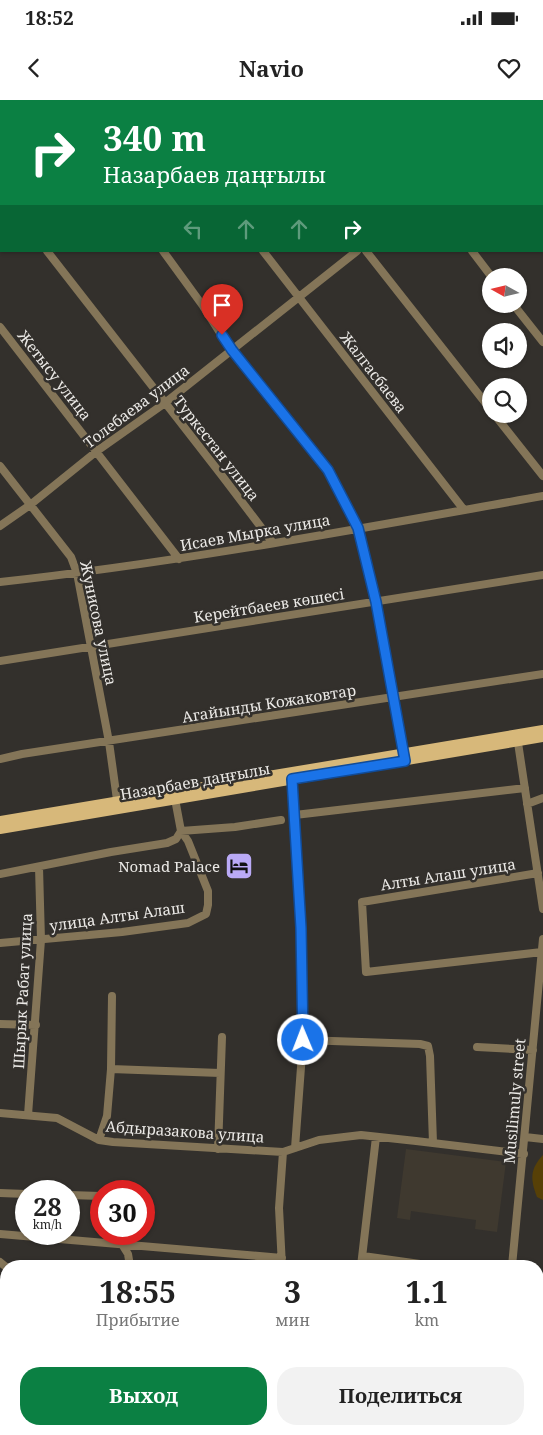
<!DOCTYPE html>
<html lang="ru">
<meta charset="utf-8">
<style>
body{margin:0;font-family:"Noto Serif",serif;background:#f2f2f2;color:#222;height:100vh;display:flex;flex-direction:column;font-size:19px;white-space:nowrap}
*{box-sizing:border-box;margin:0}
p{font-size:16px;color:#767676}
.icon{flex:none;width:28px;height:28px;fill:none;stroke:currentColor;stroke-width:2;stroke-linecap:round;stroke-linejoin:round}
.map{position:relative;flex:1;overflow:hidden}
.details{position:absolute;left:0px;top:1160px;width:544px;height:175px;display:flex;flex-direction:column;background:#fff;border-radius:20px 20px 0 0;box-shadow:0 1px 4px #0004}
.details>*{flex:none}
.top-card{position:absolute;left:0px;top:0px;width:544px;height:152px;box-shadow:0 1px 4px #0004;background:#0b8043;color:#fff;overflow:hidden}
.needle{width:32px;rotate:278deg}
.controls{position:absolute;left:482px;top:168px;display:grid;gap:10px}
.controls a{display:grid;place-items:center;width:45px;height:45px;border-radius:50%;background:#fff;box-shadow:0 1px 4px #0004;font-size:25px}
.speed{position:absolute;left:15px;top:1080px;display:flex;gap:10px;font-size:25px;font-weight:700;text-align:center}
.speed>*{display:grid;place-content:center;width:65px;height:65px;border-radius:50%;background:#fff;box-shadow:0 1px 4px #0004;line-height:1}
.speed small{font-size:12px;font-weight:400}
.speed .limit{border:8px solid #d22;background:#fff;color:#111}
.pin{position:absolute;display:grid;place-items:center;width:42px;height:42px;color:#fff;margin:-51px -21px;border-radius:50% 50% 50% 0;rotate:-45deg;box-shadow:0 0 5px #0007}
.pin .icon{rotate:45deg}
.me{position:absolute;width:55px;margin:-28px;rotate:359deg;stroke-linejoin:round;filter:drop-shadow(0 0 4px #0008)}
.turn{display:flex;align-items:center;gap:18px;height:105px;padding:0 20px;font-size:22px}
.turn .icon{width:65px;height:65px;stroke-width:2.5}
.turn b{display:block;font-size:35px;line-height:42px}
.lanes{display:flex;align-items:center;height:48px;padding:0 20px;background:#0003;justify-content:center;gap:25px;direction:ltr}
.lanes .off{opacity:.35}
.eta{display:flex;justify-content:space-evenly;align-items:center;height:85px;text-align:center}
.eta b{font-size:30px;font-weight:700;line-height:35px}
.action{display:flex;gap:10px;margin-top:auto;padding:10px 20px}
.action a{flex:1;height:58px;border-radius:20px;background:#0b8043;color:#fff;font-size:20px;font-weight:700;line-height:58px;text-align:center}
.action a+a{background:#f2f2f2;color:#222}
.status{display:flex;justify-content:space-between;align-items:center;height:35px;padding:0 25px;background:#fff;direction:ltr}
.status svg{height:14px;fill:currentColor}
header{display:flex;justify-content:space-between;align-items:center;height:65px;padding:0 20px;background:#fff;font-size:22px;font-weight:700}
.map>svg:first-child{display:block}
</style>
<div class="status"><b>18:52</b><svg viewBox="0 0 49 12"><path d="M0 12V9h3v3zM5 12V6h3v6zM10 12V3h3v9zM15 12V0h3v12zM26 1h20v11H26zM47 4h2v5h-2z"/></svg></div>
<header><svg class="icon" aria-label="back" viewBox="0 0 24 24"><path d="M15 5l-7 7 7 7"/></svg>Navio<svg class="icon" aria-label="heart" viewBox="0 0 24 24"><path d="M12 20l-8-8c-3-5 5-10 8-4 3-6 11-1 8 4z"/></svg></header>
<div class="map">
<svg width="543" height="1335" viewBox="0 0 543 1335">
<rect width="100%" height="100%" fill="#33302c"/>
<path fill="#3f392f" d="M406,1049L506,1062L497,1132L475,1129L476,1120L411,1111L410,1120L397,1118Z"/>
<path fill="#574007" d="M543,1055V1100L537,1097C530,1079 530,1069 543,1055Z"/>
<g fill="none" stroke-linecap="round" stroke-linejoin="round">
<path stroke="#847558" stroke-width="8" d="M148,0L149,1
M251,0L252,1
M354,0L355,1
M481,0V1
M80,1L82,0
M0,63L1,62
M542,78H543
M542,88H543
M0,91L1,93
M47,151L223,377L273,443
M163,151L203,206L231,250L328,370L358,428L377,502L404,659
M263,151L464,410
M366,151L491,310
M472,151L491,176
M513,204L543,242
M0,227L179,459
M494,314L543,376
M0,366L71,457L77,473L109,642L118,707
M0,426L30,405L97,351L165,303L357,151
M0,482C182,462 362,428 543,396
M0,561L543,475
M517,636L543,809
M0,659L22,654L543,574
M293,679L301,828L303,940L295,1048
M527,704L543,698
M295,715L525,688
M538,773L362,802L366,872L542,852
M0,774L111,752L167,743L176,739L181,731L235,727L281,720
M0,843L122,832L188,823L206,814L208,805V791L188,741L181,731L175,699
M0,924L36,925
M303,940L420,944L428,946L430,956L433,1043
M477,947L533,950
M111,969L220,973
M0,1013L57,1018L99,1040L113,1042L283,1052L319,1040L361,1035L416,1041L524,1054
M28,1015L41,840L39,767
M525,1037L543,1039
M99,1040L107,1016L111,969L112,896
M218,1049L222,937
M0,1093L26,1094
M69,1095L101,1096
M0,1134L282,1158
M123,1146L128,1154L130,1166
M363,1156L434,1166
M0,1162L6,1167
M282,1166L279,1108L283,1052
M361,1166L376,1037
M512,1166L543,839
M538,1201L543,1202
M538,1267L543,1268
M0,1300L6,1302
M0,1327L6,1328
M10,1329L44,1335
M455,1329L456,1335
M473,1329L508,1330L541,1335
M152,1334L224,1329"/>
<path stroke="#d7b87a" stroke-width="10" d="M0,721L543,630
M0,729L543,637"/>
</g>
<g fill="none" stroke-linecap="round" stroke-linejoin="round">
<g stroke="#114b97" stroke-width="12">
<path id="route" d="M222,235L232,250L328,370L358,428L376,502L405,661L292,679L301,828L303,940"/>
</g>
<use href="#route" stroke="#1a73e8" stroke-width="9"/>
</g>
<defs>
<g id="hotel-square" transform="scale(1.4375)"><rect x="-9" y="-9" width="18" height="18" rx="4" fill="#baaaf6" stroke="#33302c"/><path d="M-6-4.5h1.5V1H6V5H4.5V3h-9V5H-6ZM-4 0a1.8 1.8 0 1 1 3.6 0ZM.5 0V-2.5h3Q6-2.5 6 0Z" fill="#111"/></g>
</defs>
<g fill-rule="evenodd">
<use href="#hotel-square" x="239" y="766"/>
</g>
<g text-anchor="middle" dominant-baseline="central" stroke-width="5" stroke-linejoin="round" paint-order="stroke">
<g font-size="15" fill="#ebe9e6" stroke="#33302c">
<text transform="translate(374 272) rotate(52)">Жалгасбаева</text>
<text transform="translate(55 275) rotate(52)">Жетысу улица</text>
<text transform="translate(136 306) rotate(-37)">Толебаева улица</text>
<text transform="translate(217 348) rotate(52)">Туркестан улица</text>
<text transform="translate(255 432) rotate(-10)">Исаев Мырка улица</text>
<text transform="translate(269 505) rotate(-9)">Керейтбаеев көшесі</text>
<text transform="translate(99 523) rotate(78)">Жунисова улица</text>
<text transform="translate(269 603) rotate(-9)">Агайынды Кожаковтар</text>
<text transform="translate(195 681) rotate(-10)">Назарбаев даңғылы</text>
<text transform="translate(448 774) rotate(-9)">Алты Алаш улица</text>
<text transform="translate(117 816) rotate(-8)">улица Алты Алаш</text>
<text transform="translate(22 891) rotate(-87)">Шырык Рабат улица</text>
<text transform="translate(514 1001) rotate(-85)">Musilimuly street</text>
<text transform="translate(185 1031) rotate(4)">Абдыразакова улица</text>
</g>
<g font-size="15" fill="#ebe9e6" stroke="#33302c" text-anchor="end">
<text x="220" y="766">Nomad Palace</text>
</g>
</g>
</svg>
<div class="controls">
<a><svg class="needle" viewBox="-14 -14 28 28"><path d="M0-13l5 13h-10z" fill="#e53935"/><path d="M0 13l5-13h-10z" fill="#767676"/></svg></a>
<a><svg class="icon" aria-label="sound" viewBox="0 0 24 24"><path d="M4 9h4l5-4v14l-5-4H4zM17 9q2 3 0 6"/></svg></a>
<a><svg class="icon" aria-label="search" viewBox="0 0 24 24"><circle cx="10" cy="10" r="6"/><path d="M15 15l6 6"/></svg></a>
</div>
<div class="speed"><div>28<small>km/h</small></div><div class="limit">30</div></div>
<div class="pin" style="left:222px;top:235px;background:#d93025"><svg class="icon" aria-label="arrive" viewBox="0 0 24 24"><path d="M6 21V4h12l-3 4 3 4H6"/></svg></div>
<svg class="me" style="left:303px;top:940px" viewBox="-20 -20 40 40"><circle r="17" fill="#1a73e8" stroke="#fff" stroke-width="3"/><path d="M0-11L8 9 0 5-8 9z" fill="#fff"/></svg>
<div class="top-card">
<div class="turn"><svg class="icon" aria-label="right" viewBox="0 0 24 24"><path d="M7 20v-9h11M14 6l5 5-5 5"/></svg><div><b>340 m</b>Назарбаев даңғылы</div></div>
<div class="lanes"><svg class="icon off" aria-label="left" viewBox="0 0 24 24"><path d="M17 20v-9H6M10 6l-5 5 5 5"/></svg><svg class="icon off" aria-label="ahead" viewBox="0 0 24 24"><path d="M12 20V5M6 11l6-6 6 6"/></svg><svg class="icon off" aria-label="ahead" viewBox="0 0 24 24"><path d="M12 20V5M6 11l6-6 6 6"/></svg><svg class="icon" aria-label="right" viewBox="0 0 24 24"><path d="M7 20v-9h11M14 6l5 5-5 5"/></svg></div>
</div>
<section class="details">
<div class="eta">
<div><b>18:55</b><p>Прибытие</p></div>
<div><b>3</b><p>мин</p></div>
<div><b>1.1</b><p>km</p></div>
</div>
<div class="action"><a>Выход</a><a>Поделиться</a></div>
</section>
</div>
